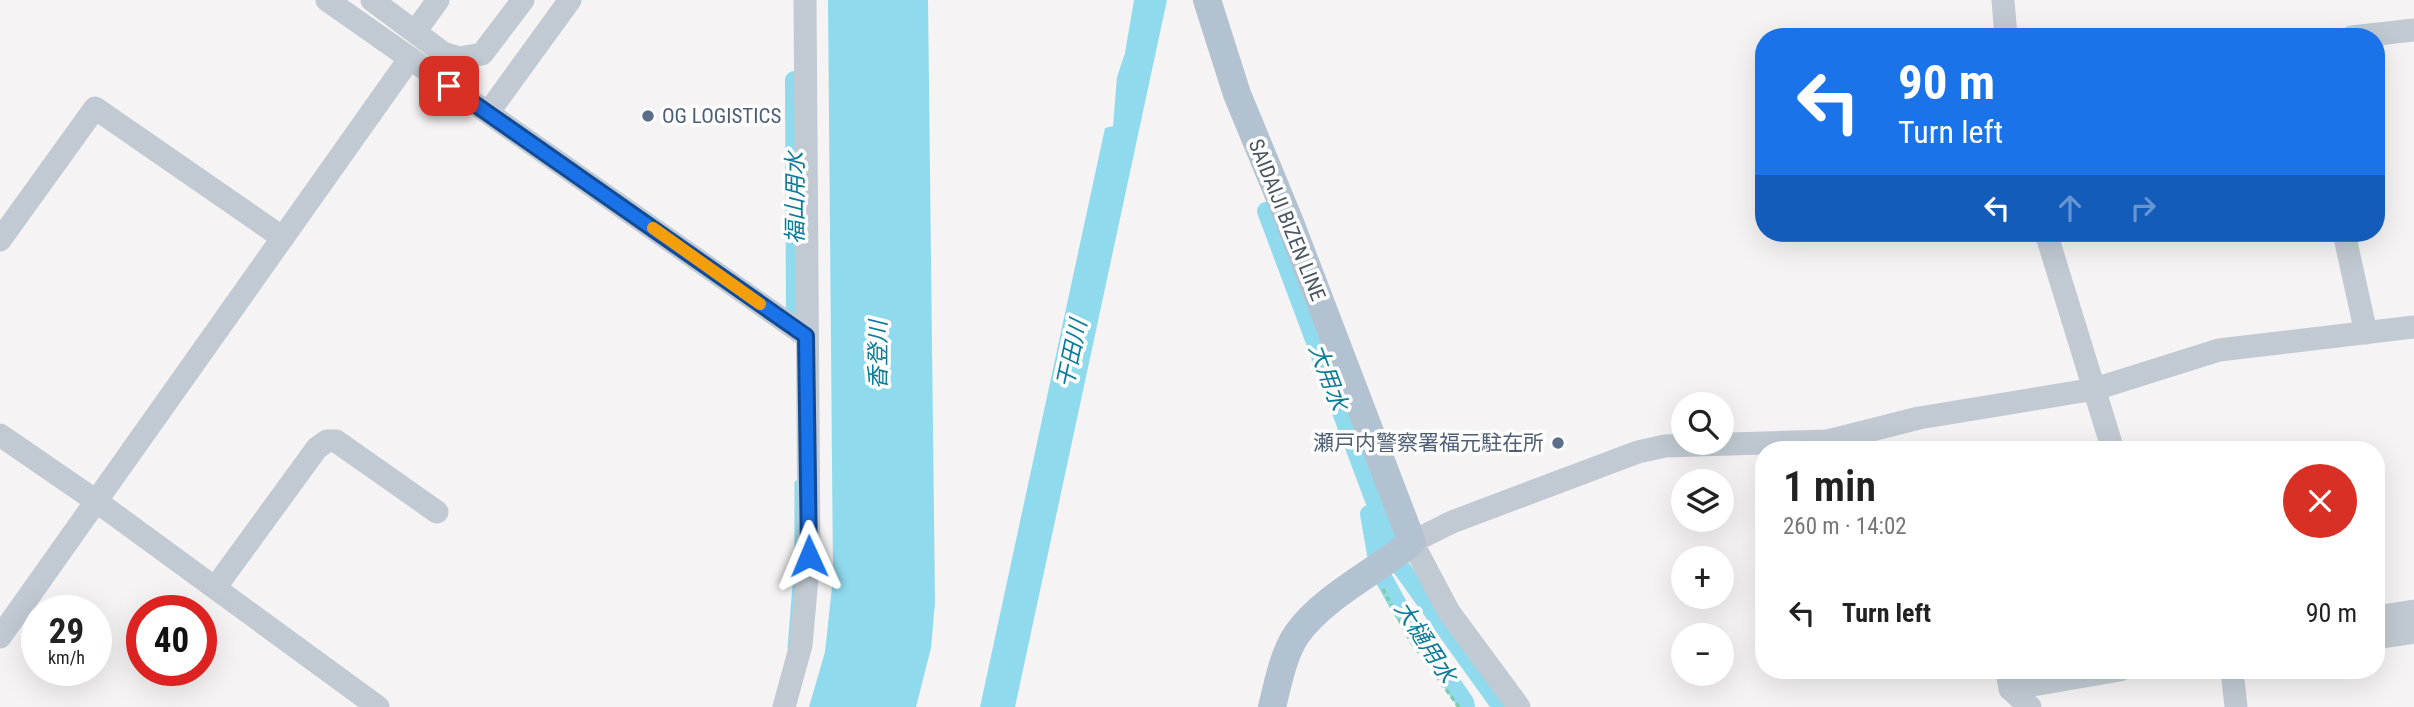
<!DOCTYPE html>
<meta charset="utf-8">
<style>
body{margin:0;font-family:"Roboto Condensed","Noto Sans JP",sans-serif;background:#f6f6f6;color:#222;height:100vh;display:flex;flex-direction:column;font-size:26px;white-space:nowrap}
*{box-sizing:border-box;margin:0}
p{font-size:23px;color:#767676}
.icon{flex:none;width:38px;height:38px;fill:none;stroke:currentColor;stroke-width:2;stroke-linecap:round;stroke-linejoin:round}
.map{position:relative;flex:1;overflow:hidden}
.side{position:absolute;left:1755px;top:441px;width:630px;height:238px;display:flex;flex-direction:column;background:#fff;border-radius:28px;box-shadow:0 7px 28px #0002}
.side>*{flex:none}
.hud{position:absolute;left:1755px;top:28px;width:630px;height:214px;border-radius:28px;box-shadow:0 7px 28px #0002;background:#1a73e8;color:#fff;overflow:hidden}
.buttons{position:absolute;left:1671px;top:392px;display:grid;gap:14px}
.buttons a{display:grid;place-items:center;width:63px;height:63px;border-radius:50%;background:#fff;box-shadow:0 7px 28px #0002;font-size:35px}
.speed{position:absolute;left:21px;top:595px;display:flex;gap:14px;font-size:35px;font-weight:700;text-align:center}
.speed>*{display:grid;place-content:center;width:91px;height:91px;border-radius:50%;background:#fff;box-shadow:0 7px 28px #0002;line-height:1}
.speed small{font-size:18px;font-weight:400}
.speed .limit{border:10px solid #d22;background:#fff;color:#111}
.pin{position:absolute;display:grid;place-items:center;width:60px;height:60px;color:#fff;margin:-30px;border-radius:14px;box-shadow:0 4px 10px #0006}
.me{position:absolute;width:77px;margin:-38px;rotate:359deg;stroke-linejoin:round;filter:drop-shadow(0 0 5px #0008)}
.turn{display:flex;align-items:center;gap:24px;height:147px;padding:0 28px;font-size:32px}
.turn .icon{width:91px;height:91px;stroke-width:2.5}
.turn b{display:block;font-size:49px;line-height:60px}
.lanes{display:flex;align-items:center;height:66px;padding:0 28px;background:#0003;justify-content:center;gap:35px;direction:ltr}
.lanes .off{opacity:.35}
.round{display:grid;place-items:center;flex:none;width:74px;height:74px;border-radius:37px;background:#f6f6f6}
.head{display:flex;align-items:center;justify-content:space-between;height:119px;padding:0 28px}
h1{font-size:42px;font-weight:600;line-height:52px}
ul{padding:0;list-style:none}
li{display:flex;align-items:center;gap:21px;height:105px;padding:0 28px}
li div{flex:1}
li b{display:block;font-size:26px}
li em{font-style:normal}
.map>svg:first-child{display:block}
</style>
<div class="map">
<svg width="2414" height="707" viewBox="0 0 2414 707">
<rect width="100%" height="100%" fill="#f5f3f3"/>
<path fill="#90daee" d="M828,0H928L935,602L931,648L916,707H809L825,652L833,577Z
M1134,0H1167L1015,707H980L1105,128L1113,126L1117,77L1125,53Z"/>
<g fill="none" stroke-linecap="round" stroke-linejoin="round">
<path stroke="#90daee" stroke-width="5" d="M790,648L797,560V483"/>
<path stroke="#90daee" stroke-width="18" d="M794,80L795,312
M1266,211L1390,543
M1369,514L1377,560
M1400,566L1501,707
M1383,577L1400,608L1465,702L1466,707"/>
<path stroke="#7ad0a6" stroke-width="3.5" stroke-dasharray="5 3.5" stroke-linecap="butt" d="M1383,589L1410,640L1459,707"/>
<path stroke="#c1cad2" stroke-width="23" d="M327,0L806,336
M372,0L443,53L459,58L482,54L523,0
M2003,0L2006,37
M415,32L438,0
M2352,37L2414,30
M488,113L570,0
M2046,233L2113,450
M2344,233L2366,333
M0,240L95,108L283,238
M0,435L96,501L378,707
M215,588L317,448L327,441H336L437,512
M2376,617L2414,611
M0,637L410,58
M2376,638L2414,632
M2007,670L2010,689L2030,707
M2232,670L2236,707
M2010,689L2120,670
M784,707L801,645L809,556L805,0
M1519,707L1449,612L1412,542L1452,522L1638,452L1665,446L1828,441L1919,418L2095,389L2219,350L2414,327"/>
<path stroke="#b3c2d1" stroke-width="28" d="M1207,0L1237,94L1289,220L1412,542C1377,571 1323,597 1297,634C1283,654 1278,684 1272,707"/>
</g>
<g fill="none" stroke-linecap="round" stroke-linejoin="round">
<g stroke="#114b97" stroke-width="18">
<path id="route" d="M449,86L806,336L809,556"/>
</g>
<use href="#route" stroke="#1a73e8" stroke-width="12"/>
<path stroke="#f59e0b" stroke-width="12" d="M653,228L760,304"/>
</g>
<g fill="#5c6f8a" stroke="#fff" stroke-width="2.5">
<circle cx="648" cy="116" r="7"/>
<circle cx="1558" cy="443" r="7"/>
</g>
<g text-anchor="middle" dominant-baseline="central" stroke-width="7" stroke-linejoin="round" paint-order="stroke">
<g font-size="21" fill="#4e5e75" stroke="#fff" text-anchor="start">
<text x="662" y="116">OG LOGISTICS</text>
<text x="1544" y="443" text-anchor="end">瀬戸内警察署福元駐在所</text>
</g>
<g font-size="21" fill="#4a5661" stroke="#fff">
<text transform="translate(1287 220) rotate(68)">SAIDAIJI BIZEN LINE</text>
</g>
<g font-size="23" font-style="italic" fill="#0c7c9b" stroke="#fff">
<text transform="translate(795 198) rotate(-90)">福山用水</text>
<text transform="translate(1072 354) rotate(-78)">干田川</text>
<text transform="translate(878 355) rotate(-90)">香登川</text>
<text transform="translate(1328 377) rotate(69)">大用水</text>
<text transform="translate(1425 642) rotate(57)">大樋用水</text>
</g>
</g>
</svg>
<div class="buttons">
<a><svg class="icon" aria-label="search" viewBox="0 0 24 24"><circle cx="10" cy="10" r="6"/><path d="M15 15l6 6"/></svg></a>
<a><svg class="icon" aria-label="layers" viewBox="0 0 24 24"><path d="M12 4l9 5-9 5-9-5zM3 14l9 5 9-5"/></svg></a>
<a>+</a>
<a>−</a>
</div>
<div class="speed"><div>29<small>km/h</small></div><div class="limit">40</div></div>
<div class="pin" style="left:449px;top:86px;background:#d93025"><svg class="icon" aria-label="arrive" viewBox="0 0 24 24"><path d="M6 21V4h12l-3 4 3 4H6"/></svg></div>
<svg class="me" style="left:809px;top:556px" viewBox="-20 -20 40 40"><path d="M0-17L14 15 0 8-14 15z" fill="#1a73e8" stroke="#fff" stroke-width="4"/></svg>
<div class="hud">
<div class="turn"><svg class="icon" aria-label="left" viewBox="0 0 24 24"><path d="M17 20v-9H6M10 6l-5 5 5 5"/></svg><div><b>90 m</b>Turn left</div></div>
<div class="lanes"><svg class="icon" aria-label="left" viewBox="0 0 24 24"><path d="M17 20v-9H6M10 6l-5 5 5 5"/></svg><svg class="icon off" aria-label="ahead" viewBox="0 0 24 24"><path d="M12 20V5M6 11l6-6 6 6"/></svg><svg class="icon off" aria-label="right" viewBox="0 0 24 24"><path d="M7 20v-9h11M14 6l5 5-5 5"/></svg></div>
</div>
<section class="side">
<div class="head"><div><h1>1 min</h1><p>260 m · 14:02</p></div><a class="round" style="background:#d93025;color:#fff"><svg class="icon" aria-label="close" viewBox="0 0 24 24"><path d="M6 6l12 12M18 6L6 18"/></svg></a></div>
<ul>
<li><svg class="icon" aria-label="left" viewBox="0 0 24 24"><path d="M17 20v-9H6M10 6l-5 5 5 5"/></svg><div><b>Turn left</b></div><em>90 m</em></li>
</ul>
</section>
</div>
